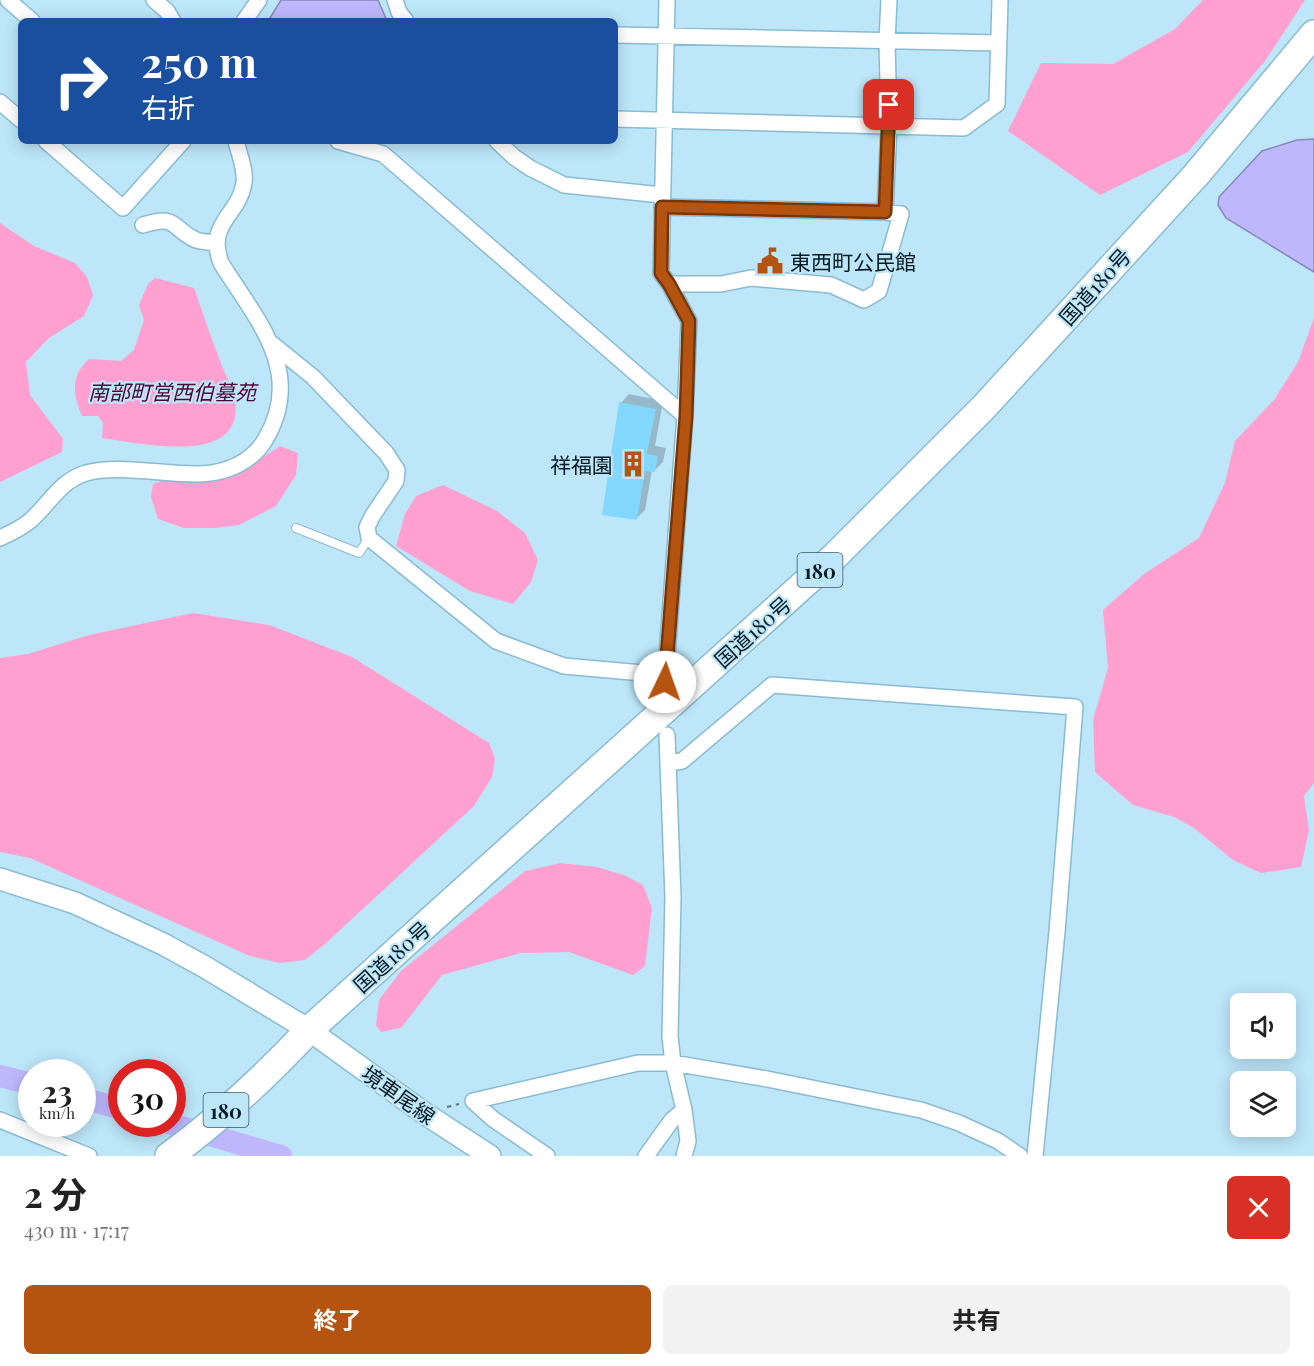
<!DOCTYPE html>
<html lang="ja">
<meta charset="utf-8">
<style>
body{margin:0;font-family:"Playfair Display","Noto Sans JP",serif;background:#f2f2f2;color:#222;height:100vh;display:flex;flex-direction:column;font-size:22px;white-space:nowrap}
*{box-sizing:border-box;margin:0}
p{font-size:20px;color:#767676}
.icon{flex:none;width:33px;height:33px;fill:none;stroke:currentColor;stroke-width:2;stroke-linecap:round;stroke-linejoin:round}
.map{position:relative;height:1156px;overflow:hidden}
.panel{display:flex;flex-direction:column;background:#fff;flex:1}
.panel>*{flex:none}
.top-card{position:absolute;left:18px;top:18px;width:600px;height:126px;border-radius:9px;box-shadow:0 3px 15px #0003;background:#1a4fa0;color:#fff;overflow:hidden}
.tools{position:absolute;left:1230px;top:993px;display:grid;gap:12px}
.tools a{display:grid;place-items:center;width:66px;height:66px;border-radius:9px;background:#fff;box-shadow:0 3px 15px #0003;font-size:30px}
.speed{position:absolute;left:18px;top:1059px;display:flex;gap:12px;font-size:30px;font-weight:700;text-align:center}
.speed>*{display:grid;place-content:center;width:78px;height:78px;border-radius:50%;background:#fff;box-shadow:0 3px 15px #0003;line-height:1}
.speed small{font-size:15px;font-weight:400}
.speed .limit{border:9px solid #d22;background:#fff;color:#111}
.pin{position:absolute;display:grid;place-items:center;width:51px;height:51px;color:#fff;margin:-26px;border-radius:12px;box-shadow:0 3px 9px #0006}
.me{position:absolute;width:66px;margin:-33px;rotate:3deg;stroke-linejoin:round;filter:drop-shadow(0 0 4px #0008)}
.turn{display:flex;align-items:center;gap:21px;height:126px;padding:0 24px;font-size:27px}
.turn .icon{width:78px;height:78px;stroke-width:2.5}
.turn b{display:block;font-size:42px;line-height:51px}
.round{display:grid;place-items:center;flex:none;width:63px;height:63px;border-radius:9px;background:#f2f2f2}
.summary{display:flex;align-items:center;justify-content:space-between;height:102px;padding:0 24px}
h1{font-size:36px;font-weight:700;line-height:45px}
.action{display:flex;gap:12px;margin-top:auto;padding:12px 24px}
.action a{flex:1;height:69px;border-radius:9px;background:#b45410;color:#fff;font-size:24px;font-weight:700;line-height:69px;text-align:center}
.action a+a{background:#f2f2f2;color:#222}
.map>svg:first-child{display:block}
</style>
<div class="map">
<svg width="1314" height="1156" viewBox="0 0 1314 1156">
<rect width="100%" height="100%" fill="#bde6f9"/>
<path fill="#ffa0d0" d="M1203,0H1305L1265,61L1188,152L1100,195L1008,131L1041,63L1113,64L1175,29Z
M0,223L34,246L75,263L87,277L93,295L84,316L49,338L26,362L30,395L63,439L62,452L0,482Z
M155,278L194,288C203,314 212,340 222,366C226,376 234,389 235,400C245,468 140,443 102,438L103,423L98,416H82C73,395 70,376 89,359L121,361L134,350L144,320L139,305L148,284Z
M1314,318V783L1304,796L1309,830L1301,867L1261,873L1233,860L1194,828L1174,817L1133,805L1095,772L1093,720L1108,668L1103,610L1144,574L1199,538L1225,483L1235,441L1274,400L1298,362Z
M280,446L298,453L296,475L276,506L239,525L215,528H184L158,519L151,497L153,484C178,473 186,483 208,479C234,474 258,461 280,446Z
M443,485L497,511L525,533L538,560L531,582L513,604L470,591L396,546L405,514L416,496Z
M193,613L269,625L352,657L489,743L495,759L492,777L474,806L325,944L305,960L280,963L250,956L30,858L0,852V658L28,654L89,635Z
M561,863L597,867L626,876L643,885L652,908L645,966L633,975L569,952L521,953L442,975L401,1028L381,1032L376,1025L379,1000L401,971L525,871Z"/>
<path fill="#beb7fd" stroke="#8788bc" stroke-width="1.5" d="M281,0H378L387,21H268Z
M1314,139V272L1226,218L1218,205L1219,197L1262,151L1297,140Z"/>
<path fill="#0003" d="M629,394L663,401L655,446L666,448L663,462L655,470H652L645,510L637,518L621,403Z"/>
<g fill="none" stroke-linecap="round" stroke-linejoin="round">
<path stroke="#beb7fd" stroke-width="22" d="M0,1076L32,1084
M82,1098L122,1109
M171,1124L281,1156"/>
</g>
<path fill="#81d7fd" d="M619,402L656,409L647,454L658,456L655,472L645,471L637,520L602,515Z"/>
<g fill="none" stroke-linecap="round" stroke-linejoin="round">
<g stroke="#89bbd3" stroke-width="10">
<path id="lane" d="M296,528L359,553L369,538"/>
</g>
<g stroke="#89bbd3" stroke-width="18">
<path id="street" d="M8,0L32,21
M154,0L167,11L173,21
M395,0L399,12L406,21
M244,21L259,0
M615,35L998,43
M0,102L21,120
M615,119L964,128L997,104L1000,0
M46,141L123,208L183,141
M338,141L383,154L685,416
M497,141L514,157L530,168L564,185L662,195
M662,207L885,212
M143,225C179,214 170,228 196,240C202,242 210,242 216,243
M669,284H721L751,278L831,285L864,300L879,291L901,214L885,212L889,126L887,41L889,0
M271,343L313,377L386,453L397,470L396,481L373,515L367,527L369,538L496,641L564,666L665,675
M0,538C11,533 22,528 31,520C50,503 60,481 86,473C118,464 165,475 200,474C226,473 251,463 265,440C306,372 256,319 221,263C206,222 239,216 244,183C246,170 239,154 236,141
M665,682L685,416L689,321L669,284L661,273L667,0
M667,735L673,897L670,1037L673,1063L684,1110L688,1141L684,1156
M668,763L682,761L772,685L1075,707L1057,932L1035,1156
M473,1101L638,1063H673L767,1079L921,1110L959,1123L998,1141L1020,1156
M473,1101L493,1119L547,1156
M0,1120L89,1156
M646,1156L672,1120L684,1110"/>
</g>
<g stroke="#89bbd3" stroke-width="24">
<path id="secondary" d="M0,879L75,903L163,944L205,967L309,1030L424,1113L490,1156"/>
</g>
<g stroke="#89bbd3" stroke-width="30">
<path id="highway" d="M169,1156C220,1119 266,1076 309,1030L833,558L984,407L1196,175L1314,34"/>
</g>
<path stroke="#5b7987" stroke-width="2" stroke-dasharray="4.5 4.5" stroke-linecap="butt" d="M447,1107L459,1104"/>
<use href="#lane" stroke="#fff" stroke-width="8"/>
<use href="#street" stroke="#fff" stroke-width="15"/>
<use href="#secondary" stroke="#fff" stroke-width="21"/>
<use href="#highway" stroke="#fff" stroke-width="27"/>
</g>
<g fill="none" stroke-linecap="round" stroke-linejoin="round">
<g stroke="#75370a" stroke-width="15">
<path id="route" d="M665,682L686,416L689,321L669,284L661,273L662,207L885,212L889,105"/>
</g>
<use href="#route" stroke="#b45410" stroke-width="10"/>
</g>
<defs>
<g id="civic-bare" transform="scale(2.07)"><path d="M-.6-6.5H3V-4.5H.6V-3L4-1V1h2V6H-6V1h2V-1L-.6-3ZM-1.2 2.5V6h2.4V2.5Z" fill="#b45410" stroke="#bde6f9" stroke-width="2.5" paint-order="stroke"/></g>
<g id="building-bare" transform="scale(2.07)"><path d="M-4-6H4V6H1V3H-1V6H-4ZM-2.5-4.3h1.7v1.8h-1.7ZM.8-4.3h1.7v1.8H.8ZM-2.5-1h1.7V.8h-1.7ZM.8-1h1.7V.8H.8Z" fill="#b45410" stroke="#bde6f9" stroke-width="2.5" paint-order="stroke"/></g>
</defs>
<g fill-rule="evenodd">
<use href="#civic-bare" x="770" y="261"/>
<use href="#building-bare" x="633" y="464"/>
</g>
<g text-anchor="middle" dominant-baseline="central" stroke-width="4.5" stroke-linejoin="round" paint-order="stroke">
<g fill="#bde6f9" stroke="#3d5763" stroke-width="1.5">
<rect x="797.5" y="553" width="45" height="34" rx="4.5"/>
<rect x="203.5" y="1093" width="45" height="34" rx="4.5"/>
</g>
<g font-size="20" font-weight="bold" fill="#061a23">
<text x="820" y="570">180</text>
<text x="226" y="1110">180</text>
</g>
<g font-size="21" fill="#061a23" stroke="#bde6f9" text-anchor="start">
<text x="790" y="261">東西町公民館</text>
<text x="613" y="464" text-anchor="end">祥福園</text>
</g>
<g font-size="21" fill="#061a23" stroke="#bde6f9">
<text transform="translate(1094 286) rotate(-48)">国道180号</text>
<text transform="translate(752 631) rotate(-42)">国道180号</text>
<text transform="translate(391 956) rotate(-42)">国道180号</text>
<text transform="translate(399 1094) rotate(35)">境車尾線</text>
</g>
<g font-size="21" font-style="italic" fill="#510335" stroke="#bde6f9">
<text x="172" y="391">南部町営西伯墓苑</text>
</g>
</g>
</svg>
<div class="tools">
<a><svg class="icon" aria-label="sound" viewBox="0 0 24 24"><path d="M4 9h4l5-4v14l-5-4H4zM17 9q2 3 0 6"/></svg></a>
<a><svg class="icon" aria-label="layers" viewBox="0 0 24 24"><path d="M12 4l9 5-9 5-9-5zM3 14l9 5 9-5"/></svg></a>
</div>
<div class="speed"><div>23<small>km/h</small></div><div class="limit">30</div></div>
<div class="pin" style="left:889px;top:105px;background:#d93025"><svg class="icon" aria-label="arrive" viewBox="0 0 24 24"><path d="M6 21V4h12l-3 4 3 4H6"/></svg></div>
<svg class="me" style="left:665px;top:682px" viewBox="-20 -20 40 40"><circle r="19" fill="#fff"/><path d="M0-13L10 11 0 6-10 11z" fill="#b45410"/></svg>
<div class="top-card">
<div class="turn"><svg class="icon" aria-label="right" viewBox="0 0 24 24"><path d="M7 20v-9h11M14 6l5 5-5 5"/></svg><div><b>250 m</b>右折</div></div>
</div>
</div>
<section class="panel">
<div class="summary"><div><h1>2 分</h1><p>430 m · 17:17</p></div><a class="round" style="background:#d93025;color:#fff"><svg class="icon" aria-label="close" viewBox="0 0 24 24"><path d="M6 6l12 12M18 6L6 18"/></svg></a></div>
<div class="action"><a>終了</a><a>共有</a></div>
</section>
